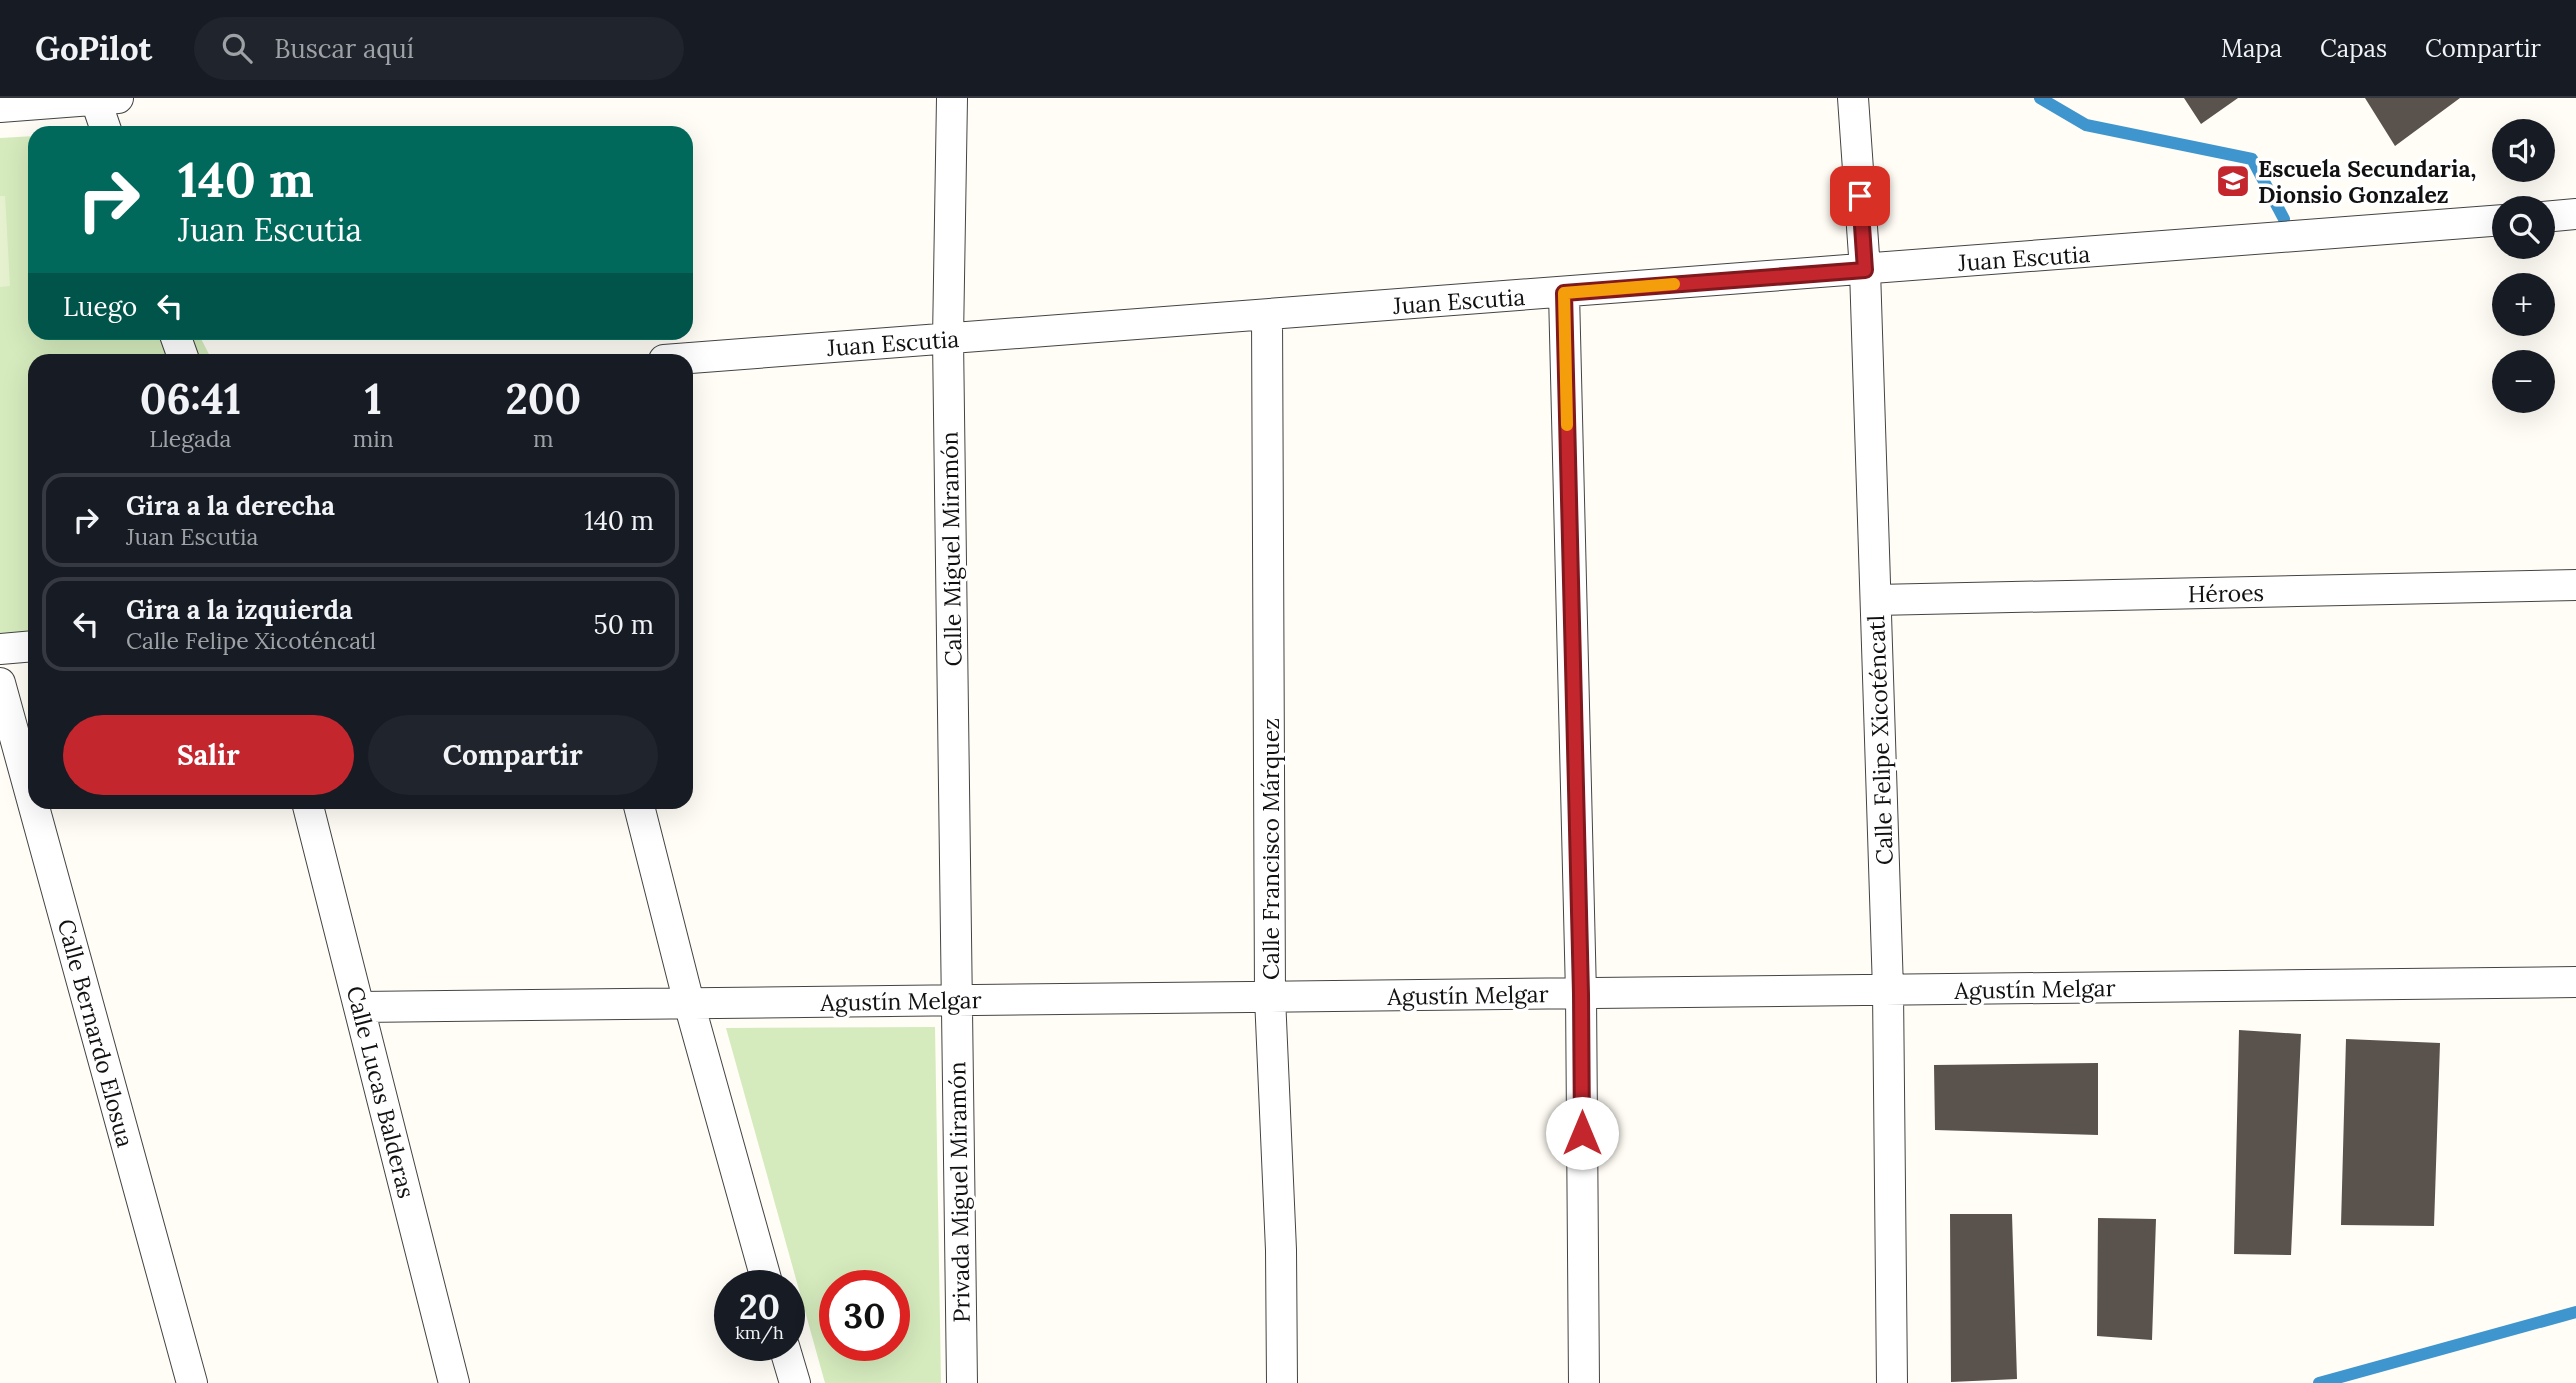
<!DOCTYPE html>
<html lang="es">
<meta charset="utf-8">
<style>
body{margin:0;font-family:Lora,serif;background:#20242c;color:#f1f3f6;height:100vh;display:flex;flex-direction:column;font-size:26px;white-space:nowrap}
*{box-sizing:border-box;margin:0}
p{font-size:23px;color:#9ea1a6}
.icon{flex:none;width:38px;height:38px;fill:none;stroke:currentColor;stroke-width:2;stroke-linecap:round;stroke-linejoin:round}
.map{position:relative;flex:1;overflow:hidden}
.panel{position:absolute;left:28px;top:256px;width:665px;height:455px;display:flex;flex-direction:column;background:#171b24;border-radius:21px;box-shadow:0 7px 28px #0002}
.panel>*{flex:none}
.guide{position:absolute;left:28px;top:28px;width:665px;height:214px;border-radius:21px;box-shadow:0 7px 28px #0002;background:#00695c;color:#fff;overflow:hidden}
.fabs{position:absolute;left:2492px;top:21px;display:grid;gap:14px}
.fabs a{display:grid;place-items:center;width:63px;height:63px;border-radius:50%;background:#171b24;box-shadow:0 7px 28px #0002;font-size:35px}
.speed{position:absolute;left:714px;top:1172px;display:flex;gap:14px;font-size:35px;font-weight:700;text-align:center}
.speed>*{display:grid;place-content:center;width:91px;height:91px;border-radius:50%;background:#171b24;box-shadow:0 7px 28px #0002;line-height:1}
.speed small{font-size:18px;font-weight:400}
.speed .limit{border:10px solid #d22;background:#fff;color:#111}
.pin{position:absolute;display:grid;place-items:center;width:60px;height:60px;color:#fff;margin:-30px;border-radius:14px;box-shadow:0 4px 10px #0006}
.me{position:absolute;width:77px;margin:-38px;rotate:0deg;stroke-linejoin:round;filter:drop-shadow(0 0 5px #0008)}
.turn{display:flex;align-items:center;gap:24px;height:147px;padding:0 35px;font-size:32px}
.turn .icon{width:91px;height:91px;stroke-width:2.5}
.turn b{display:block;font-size:49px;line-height:60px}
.then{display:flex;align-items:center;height:66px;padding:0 35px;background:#0003;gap:14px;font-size:26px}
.eta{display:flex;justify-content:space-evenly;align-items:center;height:119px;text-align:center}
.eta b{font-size:42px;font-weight:700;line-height:49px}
.primary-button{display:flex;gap:14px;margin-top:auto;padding:14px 35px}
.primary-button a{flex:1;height:80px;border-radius:42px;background:#c4262e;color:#fff;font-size:28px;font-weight:700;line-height:80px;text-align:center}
.primary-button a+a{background:#20242c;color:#f1f3f6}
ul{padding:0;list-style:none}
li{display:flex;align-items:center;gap:21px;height:94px;margin:0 14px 10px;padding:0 21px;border:4px solid #363941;border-radius:21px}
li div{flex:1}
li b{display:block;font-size:26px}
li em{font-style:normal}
header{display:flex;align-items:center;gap:42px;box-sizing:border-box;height:98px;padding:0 35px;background:#171b24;border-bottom:2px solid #363941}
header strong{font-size:33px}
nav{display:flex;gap:38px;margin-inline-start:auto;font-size:24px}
.search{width:490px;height:63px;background:#20242c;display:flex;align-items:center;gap:18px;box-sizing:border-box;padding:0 24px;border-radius:38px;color:#9ea1a6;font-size:26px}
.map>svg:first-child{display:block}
</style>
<header>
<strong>GoPilot</strong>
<div class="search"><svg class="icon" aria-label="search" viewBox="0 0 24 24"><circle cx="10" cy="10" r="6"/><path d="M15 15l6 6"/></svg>Buscar aquí</div>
<nav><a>Mapa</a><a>Capas</a><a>Compartir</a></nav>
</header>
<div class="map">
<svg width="2576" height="1285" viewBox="0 0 2576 1285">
<rect width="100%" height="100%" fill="#fffdf5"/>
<path fill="#d5ebbd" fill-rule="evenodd" d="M35,38V234L198,235L212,262H35V532L0,540V40Z
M935,929L941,1285H825L726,930ZM835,1188H894V1248H835Z"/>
<path fill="#e6f2cf" d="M0,98H5L10,188L0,189Z"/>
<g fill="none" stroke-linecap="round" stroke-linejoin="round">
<path stroke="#3f96cf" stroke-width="12" d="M2040,0L2086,27L2252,61L2284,121
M2319,1285L2576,1214"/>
</g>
<path fill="#5a524d" d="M2184,0H2238L2201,26Z
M2365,0H2460L2395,48Z
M2239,932L2301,936L2291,1157L2234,1156Z
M2346,941L2440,945L2434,1128L2341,1127Z
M2098,965V1037L1935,1032L1934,967Z
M1950,1116H2012L2017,1281L1951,1284Z
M2098,1120L2156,1121L2152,1242L2097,1238Z"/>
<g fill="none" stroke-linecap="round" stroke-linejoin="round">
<g stroke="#444" stroke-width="32">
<path id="minor" d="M95,0L107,35
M952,0L948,241L962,1285
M1853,0L1865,172L1888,892L1892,1285
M0,9L118,0
M2543,119L2576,116
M1564,195L1581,896L1584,1285
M1267,217L1270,899L1281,1152L1282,1285
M174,234L184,262
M664,262L2504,122
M1876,502L2576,487
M0,551L35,548
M0,585L192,1285
M307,704L454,1285
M638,704L689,905L768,1188
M360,909L2576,884
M784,1248L795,1285"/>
</g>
<use href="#minor" stroke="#fff" stroke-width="30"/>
</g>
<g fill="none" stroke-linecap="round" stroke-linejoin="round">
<g stroke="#7f191e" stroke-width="18">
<path id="route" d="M1582,1035L1581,896L1564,195L1865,172L1860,98"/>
</g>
<use href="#route" stroke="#c4262e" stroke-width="12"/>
<path stroke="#f59e0b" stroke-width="12" d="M1567,327L1564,195L1674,186"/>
</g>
<defs>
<g id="school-square" transform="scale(1.75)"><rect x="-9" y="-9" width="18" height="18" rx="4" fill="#c4262e" stroke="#fff"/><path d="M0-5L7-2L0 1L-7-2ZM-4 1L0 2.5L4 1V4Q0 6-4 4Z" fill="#fff"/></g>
</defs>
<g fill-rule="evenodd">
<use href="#school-square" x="2233" y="83"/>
</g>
<g text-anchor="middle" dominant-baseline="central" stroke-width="7" stroke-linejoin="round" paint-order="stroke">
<g font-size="23" font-weight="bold" fill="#111" stroke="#fff" text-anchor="start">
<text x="2258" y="70">Escuela Secundaria,<tspan x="2258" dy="26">Dionsio Gonzalez</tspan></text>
</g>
<g font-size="23" fill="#111" stroke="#fff">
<text transform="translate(2024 160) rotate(-4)">Juan Escutia</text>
<text transform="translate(1459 203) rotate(-4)">Juan Escutia</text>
<text transform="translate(893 245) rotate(-4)">Juan Escutia</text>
<text transform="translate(951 451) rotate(-91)">Calle Miguel Miramón</text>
<text transform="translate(2226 495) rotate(-1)">Héroes</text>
<text transform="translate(1880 642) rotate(-92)">Calle Felipe Xicoténcatl</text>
<text transform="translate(1270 751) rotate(-90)">Calle Francisco Márquez</text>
<text transform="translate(2035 891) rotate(-1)">Agustín Melgar</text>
<text transform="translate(1468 897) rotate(-1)">Agustín Melgar</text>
<text transform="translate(901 903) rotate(-1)">Agustín Melgar</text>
<text transform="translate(96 935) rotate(75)">Calle Bernardo Elosua</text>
<text transform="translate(381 994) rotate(76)">Calle Lucas Balderas</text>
<text transform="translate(959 1094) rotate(-91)">Privada Miguel Miramón</text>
</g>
</g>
</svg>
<div class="fabs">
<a><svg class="icon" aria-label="sound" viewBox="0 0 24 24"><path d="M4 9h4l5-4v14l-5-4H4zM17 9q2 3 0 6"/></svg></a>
<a><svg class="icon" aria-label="search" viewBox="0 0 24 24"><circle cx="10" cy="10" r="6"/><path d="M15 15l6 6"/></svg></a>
<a>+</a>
<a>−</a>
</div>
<div class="speed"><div>20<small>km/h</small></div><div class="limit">30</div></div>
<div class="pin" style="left:1860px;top:98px;background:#d93025"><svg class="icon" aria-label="arrive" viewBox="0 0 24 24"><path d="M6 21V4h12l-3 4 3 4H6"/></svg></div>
<svg class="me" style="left:1582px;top:1035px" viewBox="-20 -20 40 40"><circle r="19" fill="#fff"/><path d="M0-13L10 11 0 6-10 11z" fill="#c4262e"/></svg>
<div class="guide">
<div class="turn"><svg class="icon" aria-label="right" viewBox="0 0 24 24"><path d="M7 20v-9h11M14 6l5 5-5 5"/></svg><div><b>140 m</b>Juan Escutia</div></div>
<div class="then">Luego<svg class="icon" aria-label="left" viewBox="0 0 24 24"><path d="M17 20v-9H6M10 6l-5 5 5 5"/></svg></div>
</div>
<section class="panel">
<div class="eta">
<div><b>06:41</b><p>Llegada</p></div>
<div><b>1</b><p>min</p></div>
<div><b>200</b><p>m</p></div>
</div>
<ul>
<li><svg class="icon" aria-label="right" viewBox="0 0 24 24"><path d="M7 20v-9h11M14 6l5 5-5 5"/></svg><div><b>Gira a la derecha</b><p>Juan Escutia</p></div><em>140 m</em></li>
<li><svg class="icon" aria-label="left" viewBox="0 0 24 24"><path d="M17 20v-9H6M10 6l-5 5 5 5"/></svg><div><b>Gira a la izquierda</b><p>Calle Felipe Xicoténcatl</p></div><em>50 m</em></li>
</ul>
<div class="primary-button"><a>Salir</a><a>Compartir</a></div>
</section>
</div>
